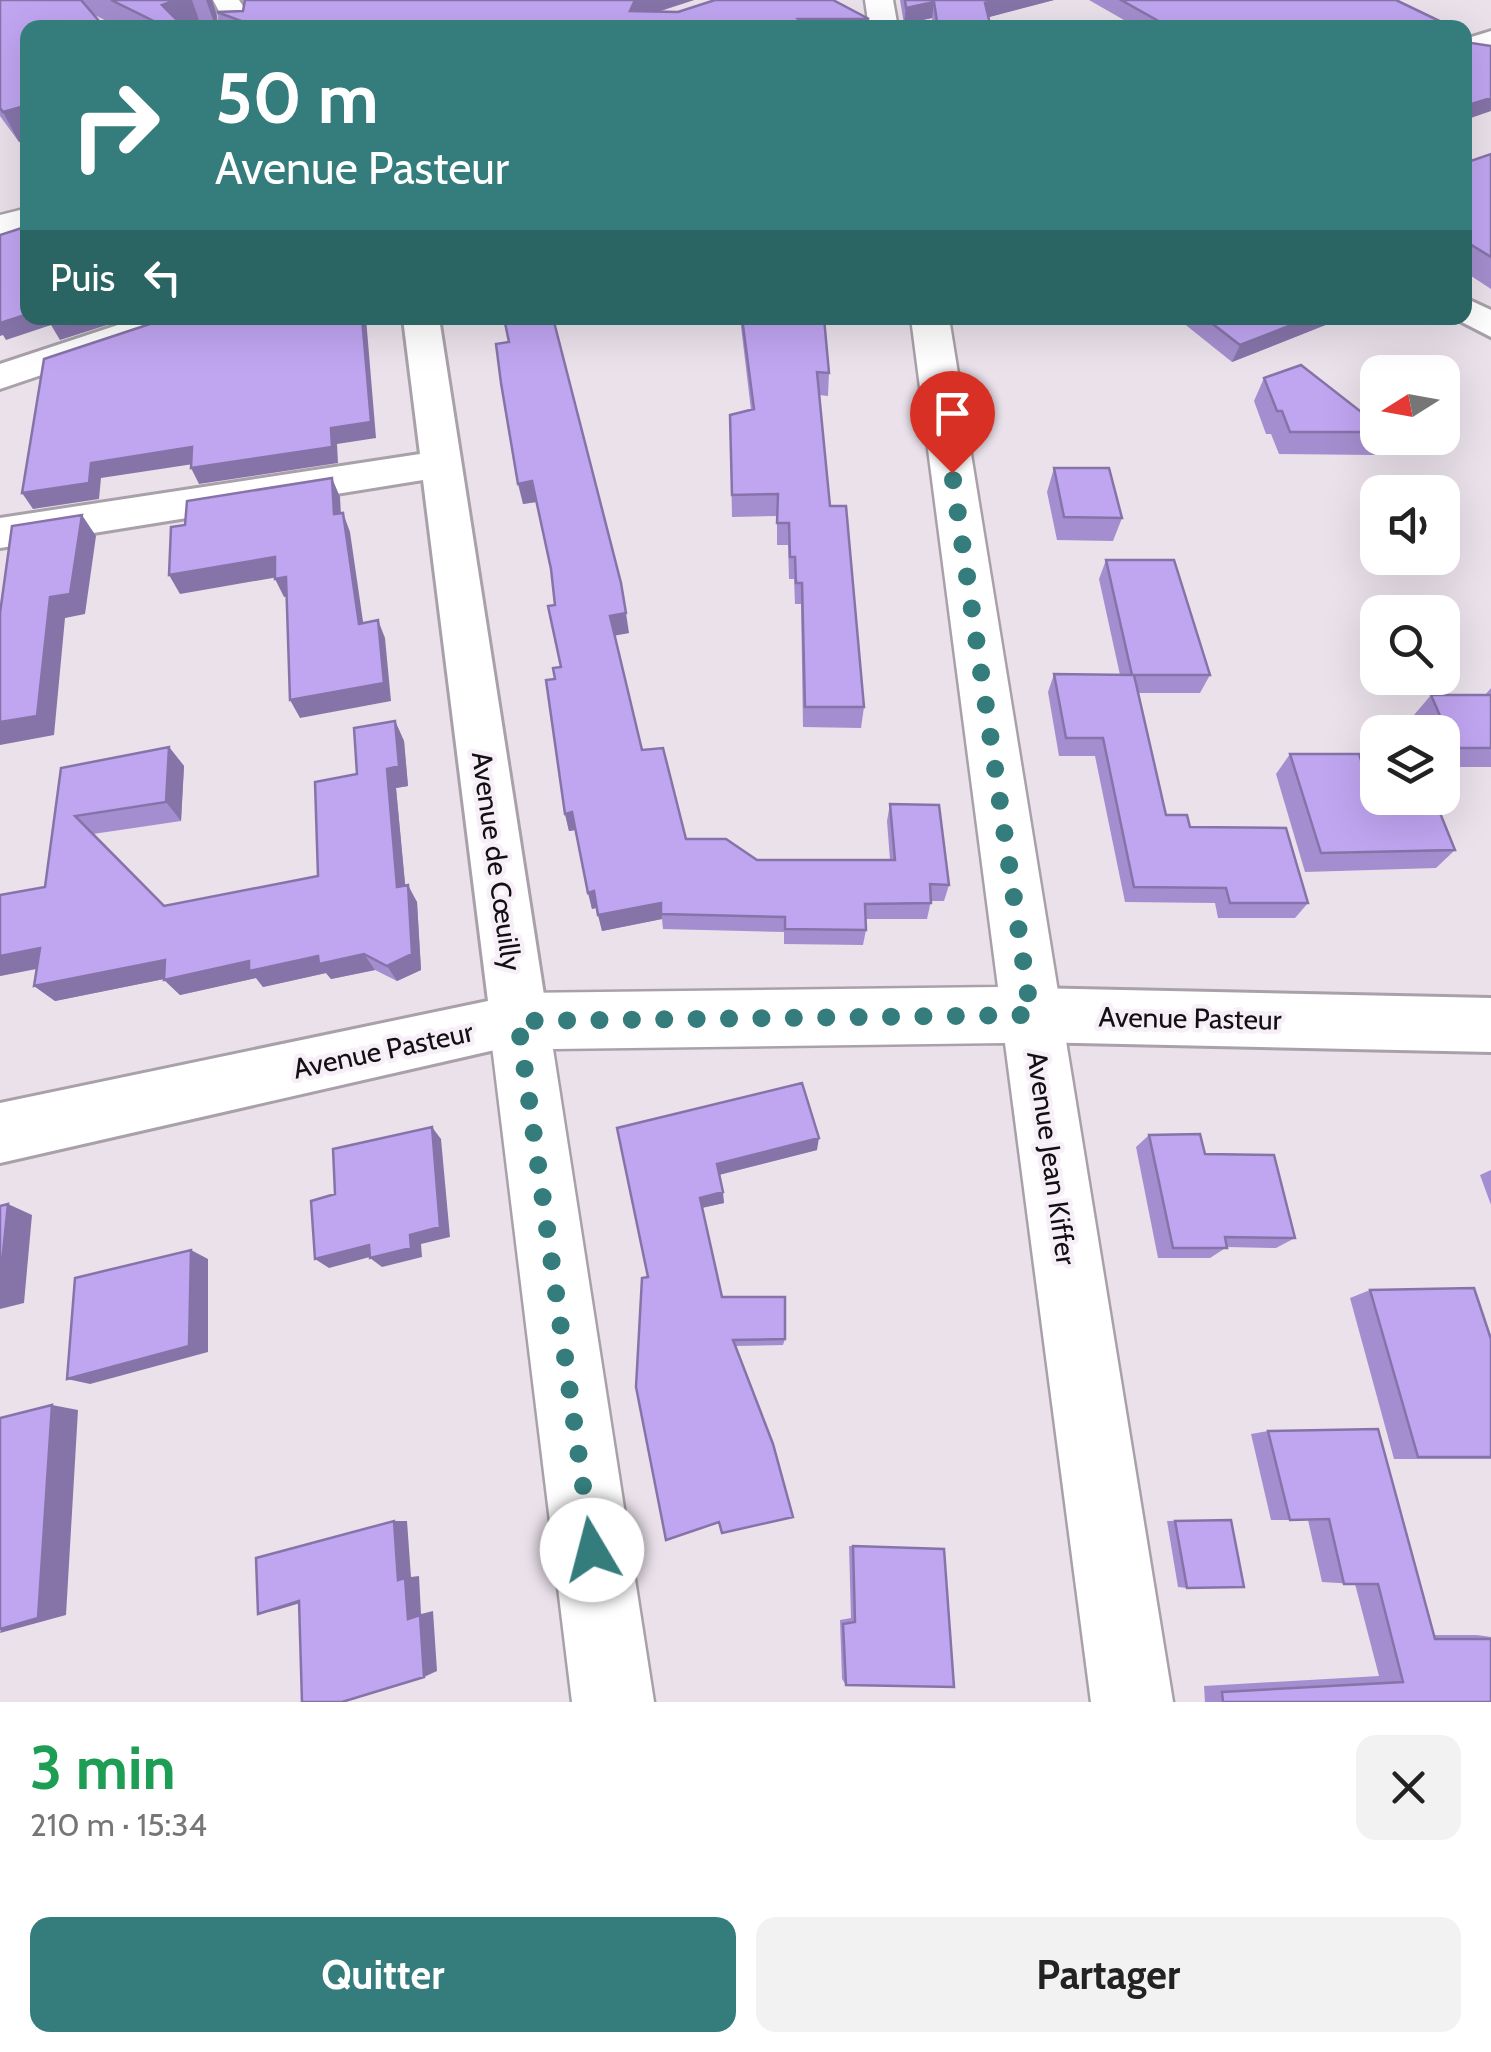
<!DOCTYPE html>
<html lang="fr">
<meta charset="utf-8">
<style>
body{margin:0;font-family:Cabin,sans-serif;background:#f2f2f2;color:#222;height:100vh;display:flex;flex-direction:column;font-size:38px;white-space:nowrap}
*{box-sizing:border-box;margin:0}
p{font-size:32px;color:#767676}
.icon{flex:none;width:55px;height:55px;fill:none;stroke:currentColor;stroke-width:2;stroke-linecap:round;stroke-linejoin:round}
.map{position:relative;height:1702px;overflow:hidden}
.side{display:flex;flex-direction:column;background:#fff;flex:1}
.side>*{flex:none}
.hud{position:absolute;left:20px;top:20px;width:1452px;height:305px;border-radius:20px;box-shadow:0 10px 40px #0002;background:#357d7c;color:#fff;overflow:hidden}
.needle{width:65px;rotate:259deg}
.tools{position:absolute;left:1360px;top:355px;display:grid;gap:20px}
.tools a{display:grid;place-items:center;width:100px;height:100px;border-radius:20px;background:#fff;box-shadow:0 10px 40px #0002;font-size:50px}
.pin{position:absolute;display:grid;place-items:center;width:85px;height:85px;color:#fff;margin:-102px -42px;border-radius:50% 50% 50% 0;rotate:-45deg;box-shadow:0 0 10px #0007}
.pin .icon{rotate:45deg}
.me{position:absolute;width:110px;margin:-55px;rotate:352deg;stroke-linejoin:round;filter:drop-shadow(0 0 8px #0008)}
.turn{display:flex;align-items:center;gap:35px;height:210px;padding:0 30px;font-size:45px}
.turn .icon{width:130px;height:130px;stroke-width:2.5}
.turn b{display:block;font-size:70px;line-height:85px}
.then{display:flex;align-items:center;height:95px;padding:0 30px;background:#0003;gap:20px;font-size:38px}
.round{display:grid;place-items:center;flex:none;width:105px;height:105px;border-radius:20px;background:#f2f2f2}
.overview{display:flex;align-items:center;justify-content:space-between;height:170px;padding:0 30px}
h1{font-size:60px;font-weight:800;line-height:75px;color:#1e9e55}
.primary-button{display:flex;gap:20px;margin-top:auto;padding:20px 30px}
.primary-button a{flex:1;height:115px;border-radius:20px;background:#357d7c;color:#fff;font-size:40px;font-weight:800;line-height:115px;text-align:center}
.primary-button a+a{background:#f2f2f2;color:#222}
.map>svg:first-child{display:block}
</style>
<div class="map">
<svg width="1491" height="1702" viewBox="0 0 1491 1702">
<rect width="100%" height="100%" fill="#eae1ea"/>
<g fill="none" stroke-linecap="round" stroke-linejoin="round">
<g stroke="#a9a1a9" stroke-width="6">
<path id="minor" d="M213,0H239L249,15L247,28H219L221,15Z
M1491,31V48L1465,56V39Z
M1465,298L1491,310V337L1454,318H1465Z
M139,318H191L186,326L0,389V364Z
M403,318H439L548,1021L539,1040L0,1163V1103L488,1001L423,480L0,548V518L420,454Z
M1031,988L1491,998V1052L1031,1042L1011,1034L1002,1015L1011,996Z"/>
</g>
<g stroke="#a9a1a9" stroke-width="5">
<path id="tertiary" d="M865,0H893L898,28H869Z
M911,318H949L1173,1702H1091L1005,1043L553,1049L654,1702H572L489,1021L498,1001L519,993L998,987Z"/>
</g>
<g stroke="#a9a1a9" stroke-width="5">
<path id="secondary" d="M28,208V229L0,237V215Z"/>
</g>
<use href="#minor" fill="#fff" fill-rule="evenodd"/>
<use href="#tertiary" fill="#fff" fill-rule="evenodd"/>
<use href="#secondary" fill="#fff" fill-rule="evenodd"/>
</g>
<path fill="#a58ecf" d="M0,0H212L217,16L216,28L200,23L190,28H120L93,14L28,28V139L19,142L0,116Z
M243,0H694L658,12L869,19L868,28H222L217,12L243,11L245,3Z
M900,0H1054L988,17L991,28H934L932,18L904,24Z
M1089,0H1396L1454,28H1138Z
M1491,154V289L1465,272V163Z
M740,318H824L829,373L828,396L819,395L830,506L864,707L861,728L803,727L801,604H795L794,579H789L788,545H777V516L732,517L730,415L751,410Z
M1177,318H1343L1232,362Z
M509,342L629,633L614,635L642,750L686,839L757,860H890L887,821L890,804L949,885L944,901H931L927,919H866V930L863,945L784,944V932L663,929L662,919L602,931L597,908L592,909L575,830L569,831L565,814L555,679L561,667L552,573L536,502L523,504Z
M1264,378L1378,425V438H1384L1374,455L1279,454L1271,434H1266L1254,401Z
M1054,468L1122,518L1113,541L1057,540L1047,492Z
M1106,560L1210,675L1200,693H1138L1166,815L1190,827L1308,903L1295,918H1218L1215,903L1125,902L1095,756H1059L1048,692L1054,674L1120,675L1099,579Z
M1491,688V767H1442V732H1422L1414,715L1431,695H1485Z
M395,721L404,741L408,786L396,788L405,885L417,902L421,970L397,981L375,970L331,979L326,973L263,987L256,978L180,995L164,979L55,1001L34,986L37,969L0,976L45,887L61,768L169,747L184,766L181,821L93,834L164,906L318,876L357,774Z
M1290,754L1367,780L1455,850L1436,868L1305,872L1276,774Z
M617,1128L817,1150L719,1175L724,1203L702,1208L722,1297L785,1339L783,1345L735,1346L648,1277Z
M1149,1135L1205,1154L1295,1238L1276,1248L1227,1247L1210,1258H1158L1136,1147Z
M1491,1170V1205L1480,1175Z
M1370,1290L1491,1339V1459H1394L1350,1298Z
M1268,1431L1434,1635H1477L1491,1637V1702H1205L1204,1686L1379,1676L1355,1584L1322,1582L1308,1520H1271L1251,1434Z
M1231,1520L1187,1588L1178,1587L1167,1521Z
M849,1546L936,1548L846,1685L842,1679L840,1620L851,1618Z"/>
<path fill="#8674a9" d="M176,0H192L200,23L190,28H170L162,5Z
M206,0H212L217,16L216,28Z
M635,0H694L637,18L630,11Z
M996,0H1054L982,19L985,3Z
M934,2L932,18L904,24L906,8Z
M1491,98V111L1465,120V106Z
M28,105V139L19,142L3,112Z
M28,314V318H129L60,340L51,325L6,340L3,335L0,336V323Z
M362,318H366L376,438L337,444L338,463L199,484L191,468L331,428Z
M1309,318H1343L1232,362L1240,345Z
M192,447L200,463L101,478L99,499L33,509L22,493L91,463Z
M332,478L340,497L342,533L334,514Z
M532,481L536,502L523,504L518,484Z
M343,513L350,532L366,642L359,624Z
M82,515L96,536L85,614L65,618L54,735L0,745V722Z
M275,557L284,576L180,594L169,575Z
M286,577L295,595L284,597L275,579Z
M626,613L629,633L613,636L610,616Z
M378,620L385,638L391,701L300,718L290,700Z
M395,721L404,741L408,786L396,788L407,904L397,887L387,769Z
M169,747L184,766L181,821L166,802Z
M572,812L576,830L569,831L565,814Z
M408,885L417,902L421,970L397,981L387,966Z
M594,891L598,907L592,909L588,893Z
M661,903L662,919L602,931L598,915Z
M40,948L59,964L0,976V956Z
M364,954L375,970L331,979L326,973L263,987L256,978L180,995L164,980L179,976L55,1001L34,986L165,960L249,961Z
M432,1127L441,1139L450,1237L421,1244L422,1257L382,1267L370,1258Z
M819,1138L817,1150L718,1175L717,1164Z
M723,1192L724,1203L701,1208L700,1198Z
M8,1204L32,1215L24,1303L0,1309V1282Z
M369,1245L381,1254L329,1268L315,1259Z
M191,1250L208,1259V1352L90,1384L67,1379Z
M52,1405L78,1410L66,1615L0,1633Z
M394,1521H407L411,1577L419,1576L421,1614L433,1611L437,1671L424,1677L398,1580Z
M317,1598L277,1610L258,1614L299,1601Z"/>
<path fill="#c0a5f1" stroke="#8674a9" stroke-width="2.5" d="M0,0H81L105,28H28V105L3,112L0,108Z
M111,0H176L162,5L184,27L168,28Z
M245,0H635L630,11L678,12L715,0H833L869,19H798L806,28H260L217,12L243,11Z
M905,0H996L985,3L991,28H938L934,2L906,8Z
M1121,0H1396L1454,28H1171Z
M1465,33L1469,35L1471,43L1491,46V98L1465,106Z
M1491,154V257L1465,241V163Z
M28,226V314L0,323V235Z
M52,318H71L50,324Z
M168,318H362L371,422L331,428L332,447L191,468L192,447L91,463L89,483L22,493L44,359Z
M504,318H553L621,583L626,613L610,616L642,750L663,748L686,839H726L757,860H895L890,804L939,805L949,885L930,884L931,903L865,904L866,930L785,929V917L661,914V903L598,915L594,891L588,893L572,812L565,814L546,680L555,679L553,668L561,667L548,606L555,605L551,569L532,481L518,484L501,383L496,344L509,342Z
M742,318H824L829,373L817,372L830,506H846L864,707H805L802,583H796L795,557H790L789,523H777L778,494L732,495L730,415L754,409Z
M1205,318H1309L1240,345Z
M1301,365L1378,425V432H1290L1282,411H1277L1264,378Z
M1054,468H1109L1122,518L1064,517Z
M332,478L334,514L343,513L359,624L378,620L384,683L290,700L286,577L275,579V557L169,575L171,527L185,525L187,501Z
M82,515L70,594L50,597L37,716L0,722V613L12,526Z
M1106,560H1174L1210,675H1134L1166,815H1187L1190,827L1286,828L1308,903H1230L1226,888L1134,887L1103,738H1066L1054,674L1132,675Z
M1431,695H1491V748H1454Z
M395,721L399,766L387,769L397,887L408,885L412,954L387,966L364,954L319,964L318,956L249,971V961L164,980L165,960L34,986L40,948L0,956V895L45,887L61,768L169,747L166,802L75,816L164,906L318,876L315,782L357,774L354,728Z
M1290,754H1359L1367,780H1378V798H1434L1455,850L1321,853Z
M802,1083L819,1138L717,1164L723,1192L700,1198L722,1297H785V1339L733,1340L773,1444L793,1517L722,1533L719,1522L666,1540L636,1387L642,1278L648,1277L617,1128Z
M432,1127L440,1227L410,1235L411,1248L370,1258L369,1245L315,1259L311,1201L335,1194L333,1149Z
M1200,1134L1205,1154L1274,1155L1295,1238L1225,1237L1227,1248H1173L1149,1135Z
M8,1204L0,1282V1206Z
M191,1250L189,1346L67,1379L75,1278Z
M1474,1288L1491,1339V1457H1418L1370,1290Z
M52,1405L38,1618L0,1629V1418Z
M1378,1429L1435,1639H1491V1702H1223L1222,1692L1403,1682L1378,1584H1344L1329,1519L1290,1520L1268,1431Z
M1231,1520L1244,1587L1187,1588L1175,1521Z
M394,1521L398,1580L405,1578L408,1619L420,1615L424,1677L342,1702H302L299,1601L258,1614L256,1558Z
M853,1546L944,1549L954,1687L846,1685L843,1624L855,1622Z"/>
<g fill="none" stroke-linecap="round" stroke-linejoin="round">
<path stroke="#357d7c" stroke-width="18" stroke-dasharray="0 32.4" d="M592,1550L518,1021L1031,1015L952,473"/>
</g>
<g text-anchor="middle" dominant-baseline="central" stroke-width="9" stroke-linejoin="round" paint-order="stroke">
<g font-size="28" fill="#121012" stroke="#f7eff7">
<text transform="translate(497 861) rotate(82)">Avenue de Cœuilly</text>
<text transform="translate(1190 1018) rotate(1)">Avenue Pasteur</text>
<text transform="translate(383 1050) rotate(-12)">Avenue Pasteur</text>
<text transform="translate(1052 1158) rotate(82)">Avenue Jean Kiffer</text>
</g>
</g>
</svg>
<div class="tools">
<a><svg class="needle" viewBox="-14 -14 28 28"><path d="M0-13l5 13h-10z" fill="#e53935"/><path d="M0 13l5-13h-10z" fill="#767676"/></svg></a>
<a><svg class="icon" aria-label="sound" viewBox="0 0 24 24"><path d="M4 9h4l5-4v14l-5-4H4zM17 9q2 3 0 6"/></svg></a>
<a><svg class="icon" aria-label="search" viewBox="0 0 24 24"><circle cx="10" cy="10" r="6"/><path d="M15 15l6 6"/></svg></a>
<a><svg class="icon" aria-label="layers" viewBox="0 0 24 24"><path d="M12 4l9 5-9 5-9-5zM3 14l9 5 9-5"/></svg></a>
</div>
<div class="pin" style="left:952px;top:473px;background:#d93025"><svg class="icon" aria-label="arrive" viewBox="0 0 24 24"><path d="M6 21V4h12l-3 4 3 4H6"/></svg></div>
<svg class="me" style="left:592px;top:1550px" viewBox="-20 -20 40 40"><circle r="19" fill="#fff"/><path d="M0-13L10 11 0 6-10 11z" fill="#357d7c"/></svg>
<div class="hud">
<div class="turn"><svg class="icon" aria-label="right" viewBox="0 0 24 24"><path d="M7 20v-9h11M14 6l5 5-5 5"/></svg><div><b>50 m</b>Avenue Pasteur</div></div>
<div class="then">Puis<svg class="icon" aria-label="left" viewBox="0 0 24 24"><path d="M17 20v-9H6M10 6l-5 5 5 5"/></svg></div>
</div>
</div>
<section class="side">
<div class="overview"><div><h1>3 min</h1><p>210 m · 15:34</p></div><a class="round"><svg class="icon" aria-label="close" viewBox="0 0 24 24"><path d="M6 6l12 12M18 6L6 18"/></svg></a></div>
<div class="primary-button"><a>Quitter</a><a>Partager</a></div>
</section>
